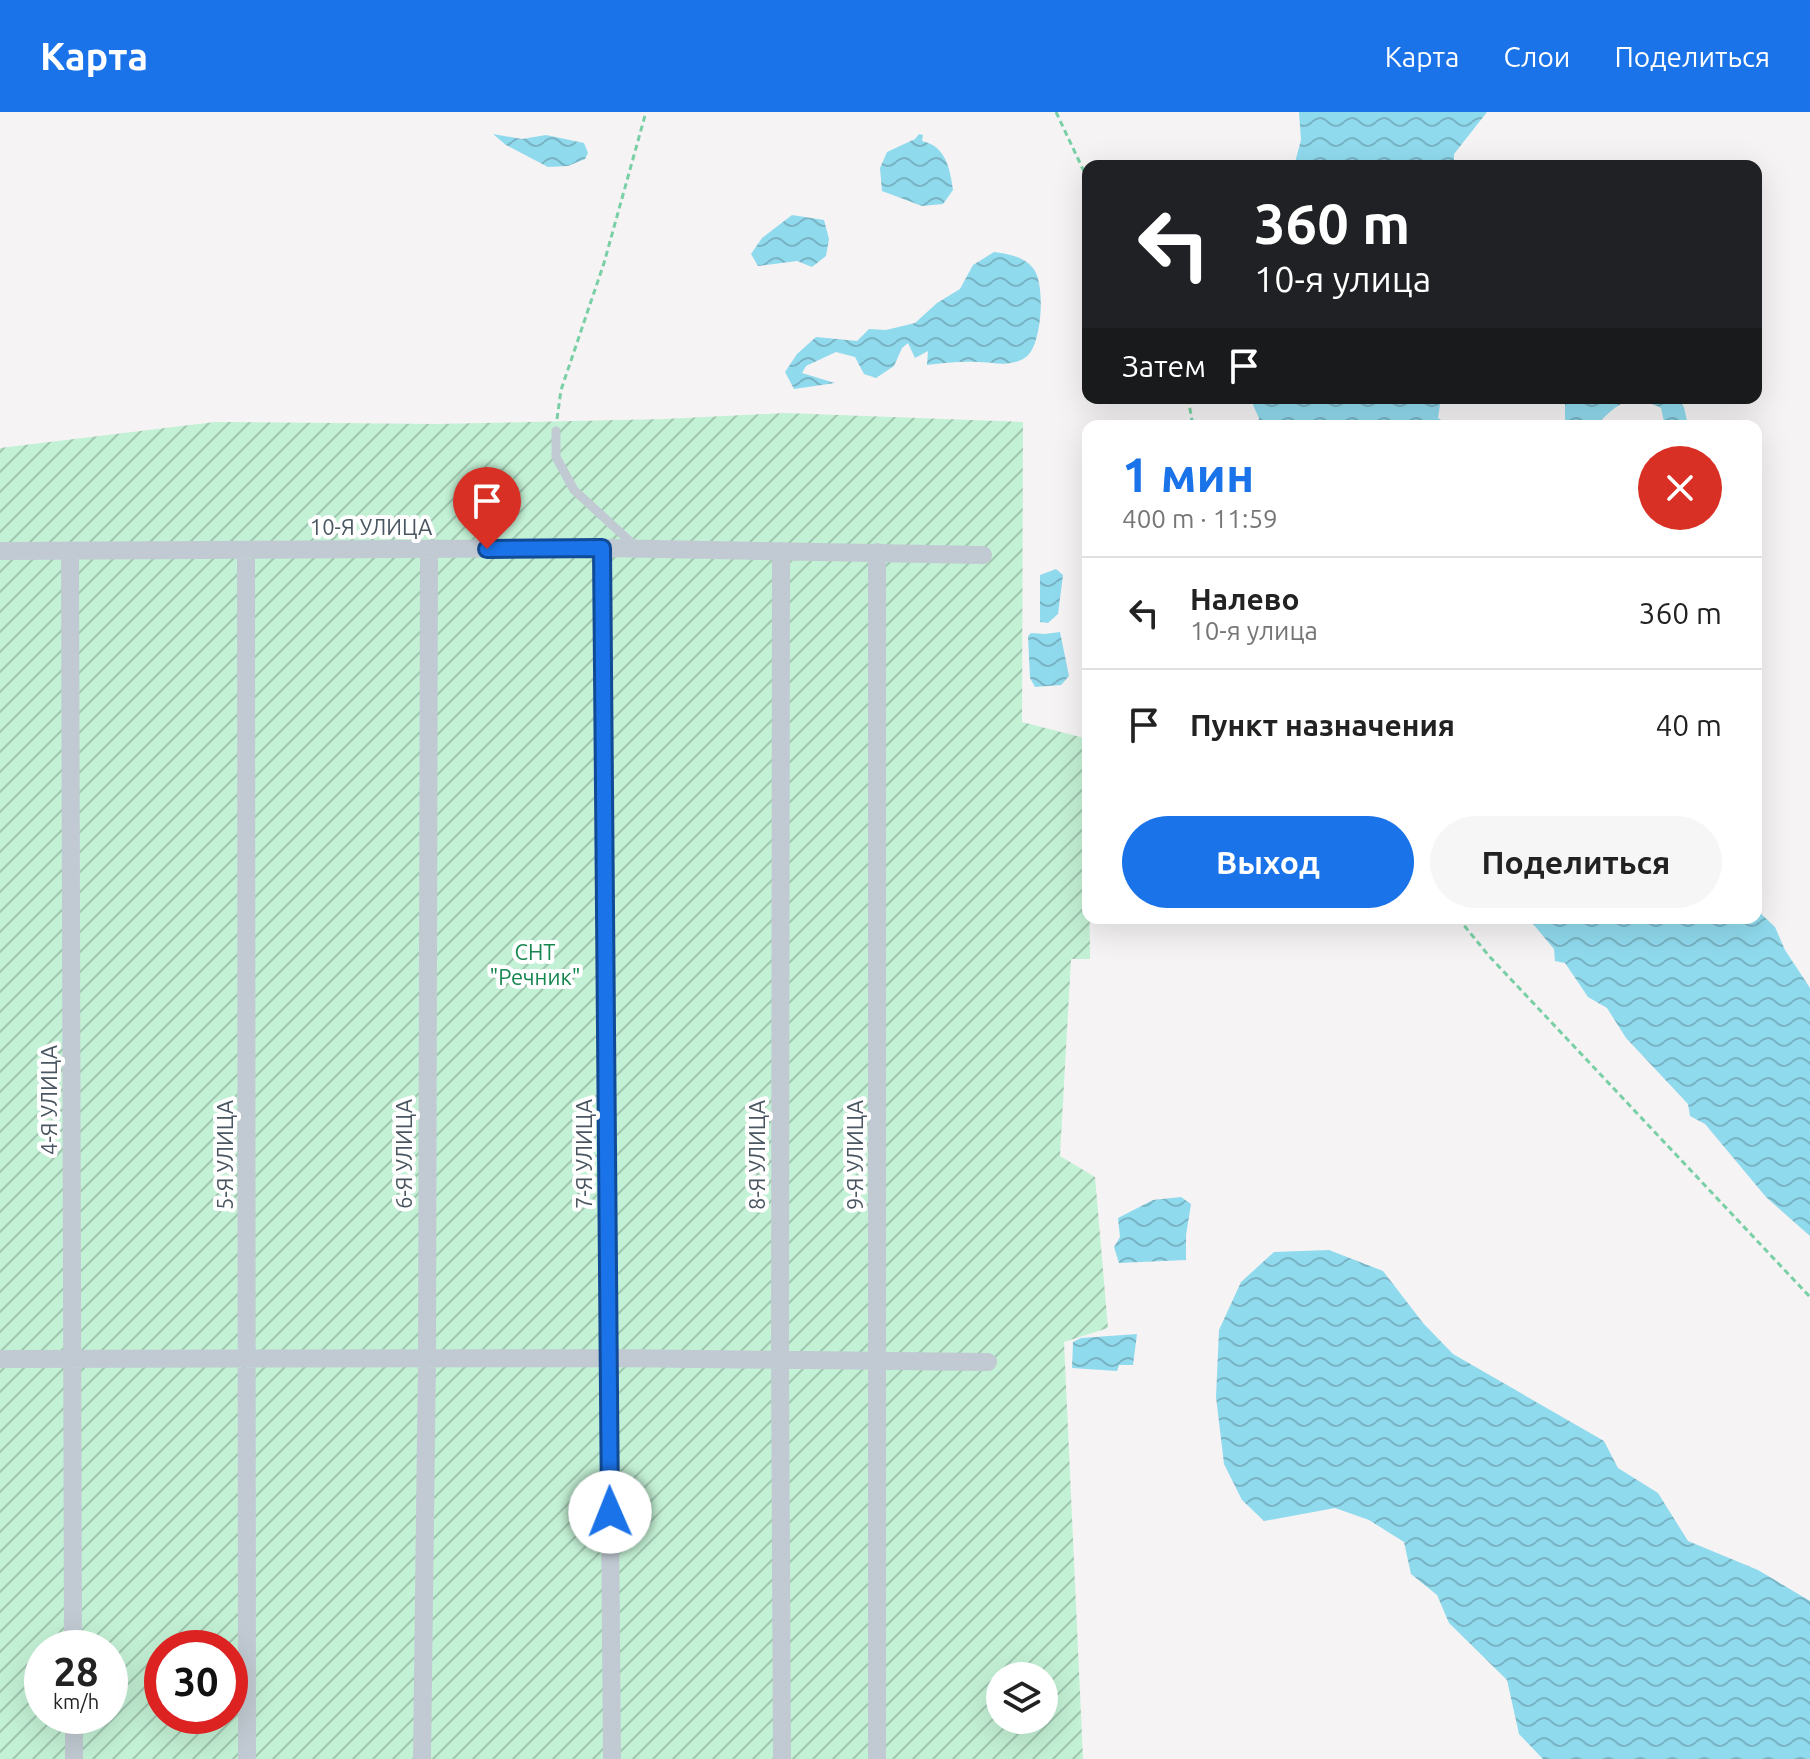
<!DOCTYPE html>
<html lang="ru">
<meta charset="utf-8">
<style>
body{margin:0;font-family:Ubuntu,sans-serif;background:#f6f6f6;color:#222;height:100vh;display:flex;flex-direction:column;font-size:30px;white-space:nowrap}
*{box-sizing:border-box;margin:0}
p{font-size:26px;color:#767676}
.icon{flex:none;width:44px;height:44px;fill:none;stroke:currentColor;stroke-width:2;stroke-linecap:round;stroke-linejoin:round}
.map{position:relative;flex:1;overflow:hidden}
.sheet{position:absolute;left:1082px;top:308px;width:680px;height:504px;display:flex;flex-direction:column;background:#fff;border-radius:16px;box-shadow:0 8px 32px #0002}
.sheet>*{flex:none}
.banner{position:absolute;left:1082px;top:48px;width:680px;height:244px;border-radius:16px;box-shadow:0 8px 32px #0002;background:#202124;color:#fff;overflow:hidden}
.buttons{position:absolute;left:986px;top:1550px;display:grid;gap:16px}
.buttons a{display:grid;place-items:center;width:72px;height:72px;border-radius:50%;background:#fff;box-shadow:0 8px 32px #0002;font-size:40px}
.speed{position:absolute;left:24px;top:1518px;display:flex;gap:16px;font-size:40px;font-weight:700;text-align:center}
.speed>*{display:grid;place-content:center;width:104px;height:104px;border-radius:50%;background:#fff;box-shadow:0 8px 32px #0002;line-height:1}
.speed small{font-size:20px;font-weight:400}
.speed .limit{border:12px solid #d22;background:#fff;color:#111}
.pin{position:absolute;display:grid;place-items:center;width:68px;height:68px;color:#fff;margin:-82px -34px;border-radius:50% 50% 50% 0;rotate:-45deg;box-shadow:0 0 8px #0007}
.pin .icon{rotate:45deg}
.me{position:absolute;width:88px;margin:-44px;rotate:359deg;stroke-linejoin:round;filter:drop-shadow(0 0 6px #0008)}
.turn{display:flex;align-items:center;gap:28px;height:168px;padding:0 40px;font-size:36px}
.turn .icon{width:104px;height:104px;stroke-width:2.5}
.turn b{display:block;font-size:56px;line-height:68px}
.then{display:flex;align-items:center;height:76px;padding:0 40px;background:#0003;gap:16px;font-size:30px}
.round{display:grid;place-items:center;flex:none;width:84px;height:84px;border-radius:42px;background:#f6f6f6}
.headline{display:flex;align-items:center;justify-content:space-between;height:136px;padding:0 40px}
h1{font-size:48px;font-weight:600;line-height:60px;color:#1a73e8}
.primary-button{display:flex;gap:16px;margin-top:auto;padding:16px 40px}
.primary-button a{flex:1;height:92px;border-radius:48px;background:#1a73e8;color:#fff;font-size:32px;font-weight:600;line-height:92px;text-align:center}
.primary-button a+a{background:#f6f6f6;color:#222}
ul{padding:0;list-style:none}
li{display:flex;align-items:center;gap:24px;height:112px;padding:0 40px;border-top:2px solid #e0e0e0}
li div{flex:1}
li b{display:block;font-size:30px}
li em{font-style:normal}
header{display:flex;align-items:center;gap:48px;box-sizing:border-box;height:112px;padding:0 40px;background:#1a73e8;color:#fff}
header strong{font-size:38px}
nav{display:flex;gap:44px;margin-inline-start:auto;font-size:28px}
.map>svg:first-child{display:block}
</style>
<header>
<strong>Карта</strong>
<nav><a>Карта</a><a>Слои</a><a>Поделиться</a></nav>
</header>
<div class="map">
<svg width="1810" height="1647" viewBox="0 0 1810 1647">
<defs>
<pattern id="garden-furrows" width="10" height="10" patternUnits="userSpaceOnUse" patternTransform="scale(2)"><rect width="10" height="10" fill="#c3f1d5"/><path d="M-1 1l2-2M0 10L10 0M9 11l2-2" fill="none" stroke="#a0c6b0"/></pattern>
<pattern id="water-waves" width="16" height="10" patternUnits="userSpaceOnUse" patternTransform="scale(2)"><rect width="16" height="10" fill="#90daee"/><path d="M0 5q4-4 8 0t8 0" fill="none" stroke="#78b4c4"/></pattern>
</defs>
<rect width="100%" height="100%" fill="#f5f3f3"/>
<path fill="url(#garden-furrows)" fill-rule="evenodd" d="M785,301L1023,310L1022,610L1088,627L1090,847H1071L1060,1044L1095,1065L1108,1216L1064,1230L1083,1647H0V336L215,310L436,312L665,307ZM42,1536H110V1604H42ZM162,1536H230V1604H162ZM1000,1564H1044V1608H1000Z"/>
<path fill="url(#water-waves)" d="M1299,0H1487L1454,42V54H1294L1301,28Z
M493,22L522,27L546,23L584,31L588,41L585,47L568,54L548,55L506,33Z
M919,22L923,23L922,29C946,34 950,57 953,78L943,92L922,94L882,79L880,56L887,40L915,27Z
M792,103L824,108L829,127L826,144L812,155L797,149L758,154L751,142L762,126Z
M994,140C1008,142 1023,144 1033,156C1046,171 1042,234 1026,245C1011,256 994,250 977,250C961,249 944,251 927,253L928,239L915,246L908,231L902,236L894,254L876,266L864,262L855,245L836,240L806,254L802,261L835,271L794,277L785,260L797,242L816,225L857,229L869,217L886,218L915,211L937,191L960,177L973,153Z
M1257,286H1441L1438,306L1452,314H1258L1259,306L1253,293Z
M1567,286H1677L1684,295L1688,314H1665L1661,296C1630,280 1617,291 1596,314H1565V288Z
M1056,457L1063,463L1058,502L1048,511L1040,510V463Z
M1060,520L1069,564L1061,573L1035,575L1030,566L1028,524L1031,521L1045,522Z
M1756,797L1775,815L1785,838L1810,876V1124L1766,1085L1705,1012L1690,1004L1688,992L1626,926L1607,896L1588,885L1565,851L1555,849L1554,837L1528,806H1756Z
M1181,1085L1191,1092L1186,1123V1148L1119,1151L1114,1135L1120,1125L1118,1106L1153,1088Z
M1329,1138L1383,1159L1423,1211L1453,1242L1604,1329L1618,1356L1658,1381L1688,1429L1758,1458L1810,1489V1647H1543L1519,1622L1507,1568L1449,1511L1437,1483L1411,1462L1404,1430L1369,1408L1335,1396L1264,1409L1242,1388L1224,1352L1216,1285L1219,1218L1241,1170L1274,1140Z
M1137,1222L1133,1253H1119L1117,1259L1072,1256L1073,1230L1081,1226Z"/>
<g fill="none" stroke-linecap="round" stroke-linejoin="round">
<path stroke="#7ad0a6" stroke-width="3" stroke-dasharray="6 4" stroke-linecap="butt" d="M1056,0L1088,68
M1188,286L1193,314
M557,307L561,278L604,151L646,0
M1458,806L1489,844L1810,1185"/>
<path stroke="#c1cad2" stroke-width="9" d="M556,319V345L574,378L635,434"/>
<path stroke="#c1cad2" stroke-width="18" d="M602,436L612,1647
M246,438L247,1647
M0,439L602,436L983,443
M70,439L73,1536
M781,439L780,1248L782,1647
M0,1247L609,1246L988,1250
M74,1604V1647
M422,1647L427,1246L429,437
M877,1647V440"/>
</g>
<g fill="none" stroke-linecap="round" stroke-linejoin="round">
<g stroke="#114b97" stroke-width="20">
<path id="route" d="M487,437L602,436L610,1400"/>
</g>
<use href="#route" stroke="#1a73e8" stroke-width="14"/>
</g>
<g text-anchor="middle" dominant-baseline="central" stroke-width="8" stroke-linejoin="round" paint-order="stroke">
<g font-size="22" fill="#4a5661" stroke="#fff">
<text x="371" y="414">10-Я УЛИЦА</text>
<text transform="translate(48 988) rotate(-90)">4-Я УЛИЦА</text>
<text transform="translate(403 1042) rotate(-90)">6-Я УЛИЦА</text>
<text transform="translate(583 1042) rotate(-90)">7-Я УЛИЦА</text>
<text transform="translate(224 1043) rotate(-90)">5-Я УЛИЦА</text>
<text transform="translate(756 1043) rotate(-90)">8-Я УЛИЦА</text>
<text transform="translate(854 1043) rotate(-90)">9-Я УЛИЦА</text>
</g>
<g font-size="22" fill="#17864f" stroke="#fff">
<text x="535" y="839">СНТ<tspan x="535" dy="25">"Речник"</tspan></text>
</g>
</g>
</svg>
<div class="buttons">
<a><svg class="icon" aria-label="layers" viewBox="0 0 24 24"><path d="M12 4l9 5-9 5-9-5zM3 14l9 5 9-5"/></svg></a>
</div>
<div class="speed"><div>28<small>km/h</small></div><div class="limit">30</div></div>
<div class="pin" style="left:487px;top:437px;background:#d93025"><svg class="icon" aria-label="arrive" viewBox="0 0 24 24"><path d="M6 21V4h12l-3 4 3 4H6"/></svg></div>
<svg class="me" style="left:610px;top:1400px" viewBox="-20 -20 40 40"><circle r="19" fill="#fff"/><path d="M0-13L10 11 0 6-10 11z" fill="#1a73e8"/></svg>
<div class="banner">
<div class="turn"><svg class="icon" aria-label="left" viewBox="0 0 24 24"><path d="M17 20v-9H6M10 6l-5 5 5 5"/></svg><div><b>360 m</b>10-я улица</div></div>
<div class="then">Затем<svg class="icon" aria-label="arrive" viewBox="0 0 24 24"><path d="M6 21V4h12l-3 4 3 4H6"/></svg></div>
</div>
<section class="sheet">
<div class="headline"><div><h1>1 мин</h1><p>400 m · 11:59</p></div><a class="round" style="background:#d93025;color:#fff"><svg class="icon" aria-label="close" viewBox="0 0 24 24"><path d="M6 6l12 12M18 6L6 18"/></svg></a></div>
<ul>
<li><svg class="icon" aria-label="left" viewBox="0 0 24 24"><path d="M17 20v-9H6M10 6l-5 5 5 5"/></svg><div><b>Налево</b><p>10-я улица</p></div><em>360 m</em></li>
<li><svg class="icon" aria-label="arrive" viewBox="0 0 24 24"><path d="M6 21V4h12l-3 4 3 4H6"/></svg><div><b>Пункт назначения</b></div><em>40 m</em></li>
</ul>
<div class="primary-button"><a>Выход</a><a>Поделиться</a></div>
</section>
</div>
